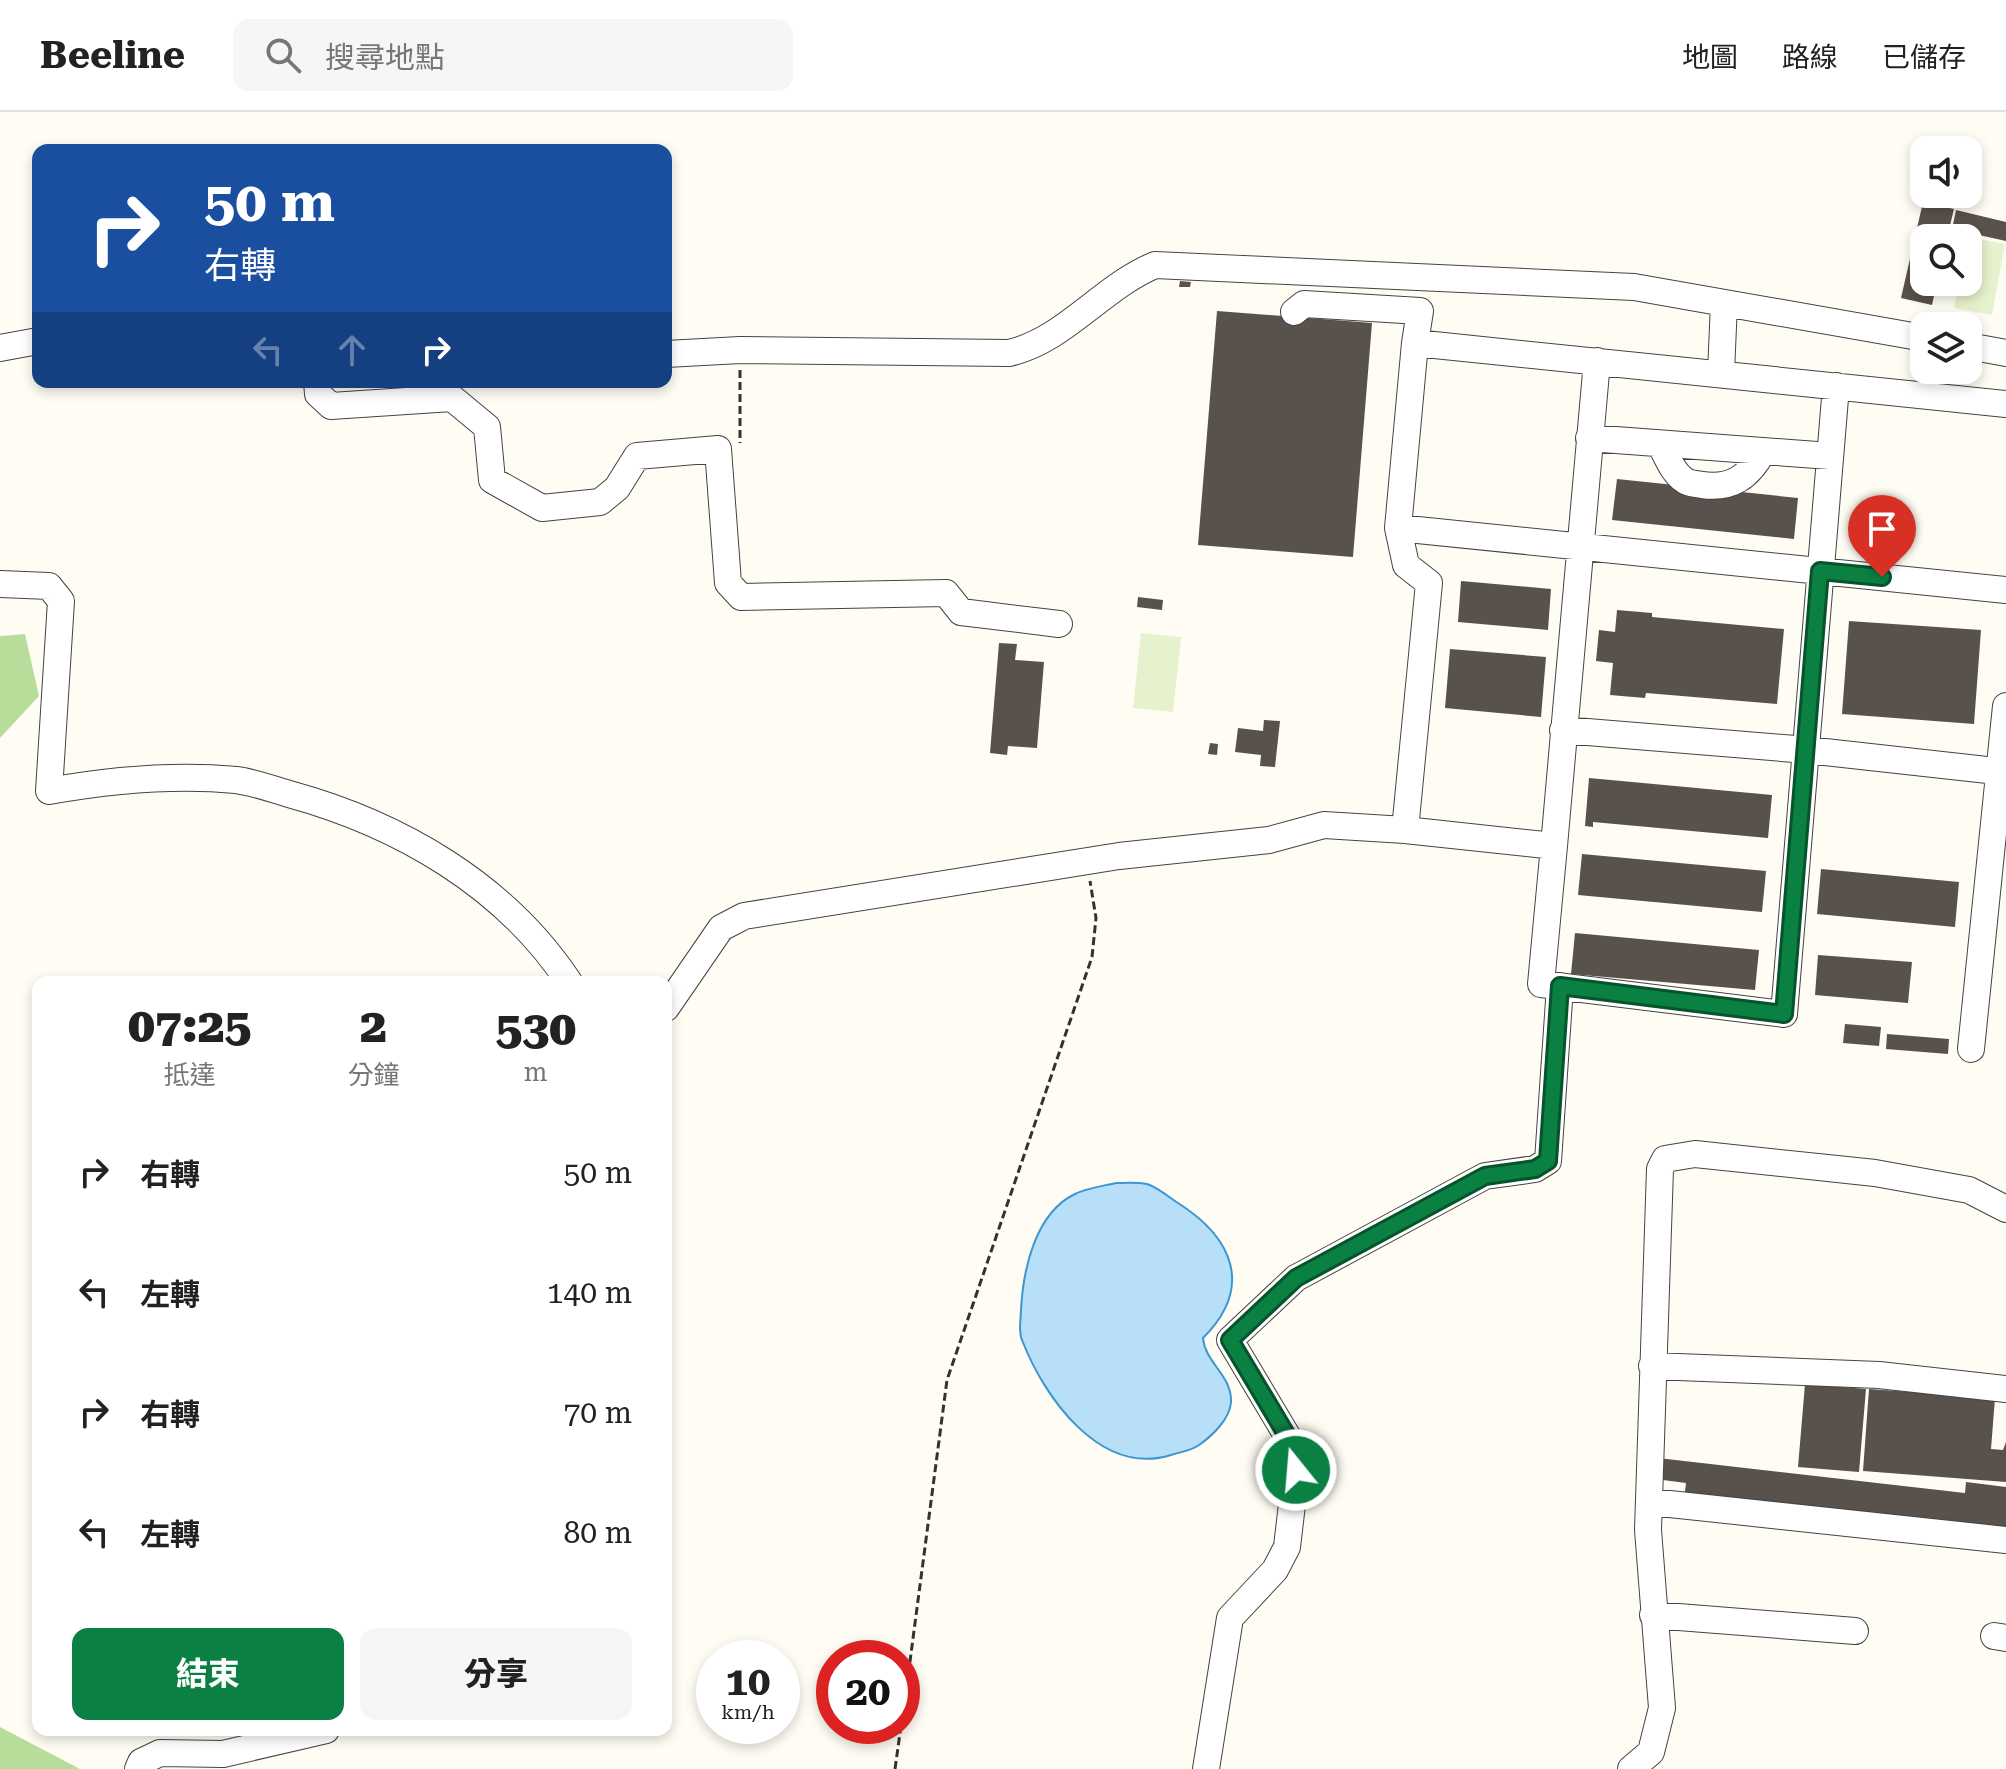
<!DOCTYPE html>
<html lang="zh-TW">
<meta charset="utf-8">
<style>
body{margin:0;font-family:"Roboto Serif","Noto Sans TC",serif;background:#f6f6f6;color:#222;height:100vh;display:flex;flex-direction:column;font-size:30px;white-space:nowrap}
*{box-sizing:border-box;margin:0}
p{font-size:26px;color:#767676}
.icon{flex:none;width:44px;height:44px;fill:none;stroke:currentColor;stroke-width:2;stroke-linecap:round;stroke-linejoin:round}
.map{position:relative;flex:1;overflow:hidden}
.details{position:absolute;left:32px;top:864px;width:640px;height:760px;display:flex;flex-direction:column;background:#fff;border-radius:16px;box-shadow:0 4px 12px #0003}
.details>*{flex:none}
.banner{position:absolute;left:32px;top:32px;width:640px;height:244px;border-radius:16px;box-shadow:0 4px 12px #0003;background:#1a4fa0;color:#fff;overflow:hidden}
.fabs{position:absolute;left:1910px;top:24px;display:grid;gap:16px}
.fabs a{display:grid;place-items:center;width:72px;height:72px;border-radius:16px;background:#fff;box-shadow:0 4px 12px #0003;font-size:40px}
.speed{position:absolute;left:696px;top:1528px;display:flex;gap:16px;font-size:40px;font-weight:700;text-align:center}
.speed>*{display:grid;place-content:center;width:104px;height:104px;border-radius:50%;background:#fff;box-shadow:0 4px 12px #0003;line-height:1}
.speed small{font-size:20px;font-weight:400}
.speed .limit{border:12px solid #d22;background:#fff;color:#111}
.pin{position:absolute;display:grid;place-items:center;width:68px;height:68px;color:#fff;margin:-82px -34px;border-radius:50% 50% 50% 0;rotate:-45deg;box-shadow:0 0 8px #0007}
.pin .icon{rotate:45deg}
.me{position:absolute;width:88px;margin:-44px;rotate:343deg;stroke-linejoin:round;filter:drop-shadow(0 0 6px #0008)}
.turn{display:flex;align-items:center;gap:28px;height:168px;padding:0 40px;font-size:36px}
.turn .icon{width:104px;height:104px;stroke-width:2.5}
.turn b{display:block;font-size:56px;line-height:68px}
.lanes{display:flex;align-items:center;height:76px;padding:0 40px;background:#0003;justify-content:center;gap:40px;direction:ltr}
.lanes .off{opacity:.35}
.eta{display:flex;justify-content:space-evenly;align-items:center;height:136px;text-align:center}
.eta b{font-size:48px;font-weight:800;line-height:56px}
.action{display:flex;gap:16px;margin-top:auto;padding:16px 40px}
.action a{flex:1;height:92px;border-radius:16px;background:#0b8043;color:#fff;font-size:32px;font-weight:800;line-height:92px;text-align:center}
.action a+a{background:#f6f6f6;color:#222}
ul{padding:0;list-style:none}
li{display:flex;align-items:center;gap:24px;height:120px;padding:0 40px}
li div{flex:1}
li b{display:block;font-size:30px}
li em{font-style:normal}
header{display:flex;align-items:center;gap:48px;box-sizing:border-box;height:112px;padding:0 40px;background:#fff;border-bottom:2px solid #e0e0e0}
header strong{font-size:38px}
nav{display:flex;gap:44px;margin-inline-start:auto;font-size:28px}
.search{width:560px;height:72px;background:#f6f6f6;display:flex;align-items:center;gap:20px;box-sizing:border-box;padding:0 28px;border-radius:16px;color:#767676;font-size:30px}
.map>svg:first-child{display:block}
</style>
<header>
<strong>Beeline</strong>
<div class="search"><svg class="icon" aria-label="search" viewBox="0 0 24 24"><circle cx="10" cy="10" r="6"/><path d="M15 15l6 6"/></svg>搜尋地點</div>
<nav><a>地圖</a><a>路線</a><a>已儲存</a></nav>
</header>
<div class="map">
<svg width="2006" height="1657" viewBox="0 0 2006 1657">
<rect width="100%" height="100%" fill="#fffdf3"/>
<path fill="#b8dd9a" d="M25,522L39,584L0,626V524Z
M0,1615L80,1657H0Z"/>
<path fill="#e6f2cd" d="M1968,125L2005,132L1992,203L1954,196L1959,170H1968Z
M1141,521L1181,525L1173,600L1133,596Z"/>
<path fill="#b7e0f8" stroke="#3b96d1" stroke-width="2" d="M1116,1071C1125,1071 1137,1070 1147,1072C1157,1075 1169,1085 1178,1091C1233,1126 1254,1175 1203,1226C1205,1251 1232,1263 1231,1290C1230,1307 1212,1324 1199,1333C1191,1339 1180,1340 1171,1343C1100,1365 1044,1285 1022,1228C1018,1219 1021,1207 1021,1198C1023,1158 1035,1101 1075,1082C1087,1076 1103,1074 1116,1071Z"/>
<path fill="#59514c" d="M1923,90L1954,97L1947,126H1924V170H1937L1932,193L1901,186Z
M1956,98L2006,110V129L1952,117Z
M1180,169L1191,170L1190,175H1179Z
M1217,199L1372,211L1353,445L1198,433Z
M1617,367L1798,386L1794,427L1612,408Z
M1461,469L1551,477L1548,518L1458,510Z
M1138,485L1163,488L1162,498L1137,495Z
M1617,498L1652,501V505L1784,517L1777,592L1646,581L1645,586L1610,583L1613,551L1596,549L1599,518L1615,520Z
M1849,509L1981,518L1974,612L1842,602Z
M999,531L1017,532L1015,548L1044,550L1037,636L1008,634L1007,643L990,641Z
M1450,537L1546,545L1541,605L1445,596Z
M1264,608L1280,609L1275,655L1260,654L1261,643L1235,640L1238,616L1263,619Z
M1210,631L1218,632L1217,643L1208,642Z
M1589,666L1772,683L1768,726L1593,710V715L1585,714Z
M1582,742L1766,759L1762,800L1578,783Z
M1821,757L1959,770L1955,815L1817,802Z
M1575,821L1759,838L1755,878L1571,862Z
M1818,843L1912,850L1908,891L1815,883Z
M1845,912L1881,915L1879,934L1843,931Z
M1887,922L1949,927L1948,942L1886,937Z
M1805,1272L1866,1277L1859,1360L1798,1355Z
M1869,1277L1995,1286L1991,1337L2003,1338L2006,1330V1370L1863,1359Z
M1658,1346L1965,1381L1966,1370L2006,1375V1424L1684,1388L1686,1371L1655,1367Z"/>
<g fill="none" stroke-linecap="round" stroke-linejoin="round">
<g stroke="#434343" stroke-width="28">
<path id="minor" d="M1294,200L1304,192L1420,199L1415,231
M1968,234L2006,241
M0,236L38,229
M666,242L740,238L1009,241C1065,228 1102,175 1155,153L1634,175L1924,226
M1597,249L1554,734L1405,718L1429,471L1406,453L1398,416L1415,231C1612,250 1809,271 2006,292
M1721,261L1724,191
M317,270L318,282L331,294L452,286L487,315L492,368L542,396L600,390L617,376L637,344L718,337L728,471L741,485L946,481L961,500L1059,512
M1589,326L1830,344
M1660,332C1667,344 1672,360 1684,368C1689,372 1696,372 1702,373C1732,377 1749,365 1763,339
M1398,416L2006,478
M0,472L49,474L61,489L49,679C111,668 172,662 236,668C253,670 272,677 289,682C399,712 505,773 569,870
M1563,618L1807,638L2006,660
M1554,734L1541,872L1784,902L1836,274
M666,896L721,816L744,804L1119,744L1269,728L1324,713L1405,718
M1971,937L2006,594
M1652,1254L1879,1263L2006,1277
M1651,1390L2006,1428
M1653,1503L1855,1519
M1994,1524L2006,1526
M138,1657L141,1650L160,1641L223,1642L326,1618
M1206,1657L1230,1506L1275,1458L1287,1435L1296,1358L1292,1332L1230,1228L1296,1166L1485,1064L1535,1057L1548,1049L1560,874
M1631,1657L1651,1640L1662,1596L1648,1418L1660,1057L1665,1047L1695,1042L1875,1061L1969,1078L2006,1097"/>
</g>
<path stroke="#323232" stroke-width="3" stroke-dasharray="8 4" stroke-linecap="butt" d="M740,258V331
M902,1610L947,1268L1092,845L1096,806L1090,769
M895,1657L901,1614"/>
<use href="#minor" stroke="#fff" stroke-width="26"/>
</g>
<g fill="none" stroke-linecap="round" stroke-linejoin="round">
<g stroke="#07532c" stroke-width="20">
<path id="route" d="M1296,1358L1292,1332L1230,1228L1296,1166L1485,1064L1535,1057L1548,1049L1560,874L1784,902L1820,459L1882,465"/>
</g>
<use href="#route" stroke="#0b8043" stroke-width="14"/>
</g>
</svg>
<div class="fabs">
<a><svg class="icon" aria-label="sound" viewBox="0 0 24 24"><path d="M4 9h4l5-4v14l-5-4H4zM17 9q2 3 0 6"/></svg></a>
<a><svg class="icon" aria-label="search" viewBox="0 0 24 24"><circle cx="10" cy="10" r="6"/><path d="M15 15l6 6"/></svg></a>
<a><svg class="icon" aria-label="layers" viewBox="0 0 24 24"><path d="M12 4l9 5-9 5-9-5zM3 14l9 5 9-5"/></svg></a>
</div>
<div class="speed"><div>10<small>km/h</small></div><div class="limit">20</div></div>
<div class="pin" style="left:1882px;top:465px;background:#d93025"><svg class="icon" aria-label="arrive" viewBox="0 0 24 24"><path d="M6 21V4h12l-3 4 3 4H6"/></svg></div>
<svg class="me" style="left:1296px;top:1358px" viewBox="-20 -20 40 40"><circle r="17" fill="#0b8043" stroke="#fff" stroke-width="3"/><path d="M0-11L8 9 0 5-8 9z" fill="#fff"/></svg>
<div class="banner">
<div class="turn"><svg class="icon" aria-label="right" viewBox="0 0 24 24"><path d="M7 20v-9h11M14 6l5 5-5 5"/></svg><div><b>50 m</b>右轉</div></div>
<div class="lanes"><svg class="icon off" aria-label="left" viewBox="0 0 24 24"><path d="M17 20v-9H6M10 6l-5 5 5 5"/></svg><svg class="icon off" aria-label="ahead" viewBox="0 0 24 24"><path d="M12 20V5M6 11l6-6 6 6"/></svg><svg class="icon" aria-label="right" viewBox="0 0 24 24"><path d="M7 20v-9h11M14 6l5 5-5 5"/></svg></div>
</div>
<section class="details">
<div class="eta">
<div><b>07:25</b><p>抵達</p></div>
<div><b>2</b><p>分鐘</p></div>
<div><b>530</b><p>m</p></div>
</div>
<ul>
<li><svg class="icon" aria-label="right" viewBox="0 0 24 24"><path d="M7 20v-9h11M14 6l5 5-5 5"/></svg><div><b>右轉</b></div><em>50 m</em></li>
<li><svg class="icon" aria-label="left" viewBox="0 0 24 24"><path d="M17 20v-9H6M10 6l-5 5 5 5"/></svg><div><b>左轉</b></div><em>140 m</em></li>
<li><svg class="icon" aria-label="right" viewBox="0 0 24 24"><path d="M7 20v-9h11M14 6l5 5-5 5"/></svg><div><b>右轉</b></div><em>70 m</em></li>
<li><svg class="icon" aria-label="left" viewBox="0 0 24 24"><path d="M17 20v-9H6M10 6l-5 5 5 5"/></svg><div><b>左轉</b></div><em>80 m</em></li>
</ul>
<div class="action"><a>結束</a><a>分享</a></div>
</section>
</div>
